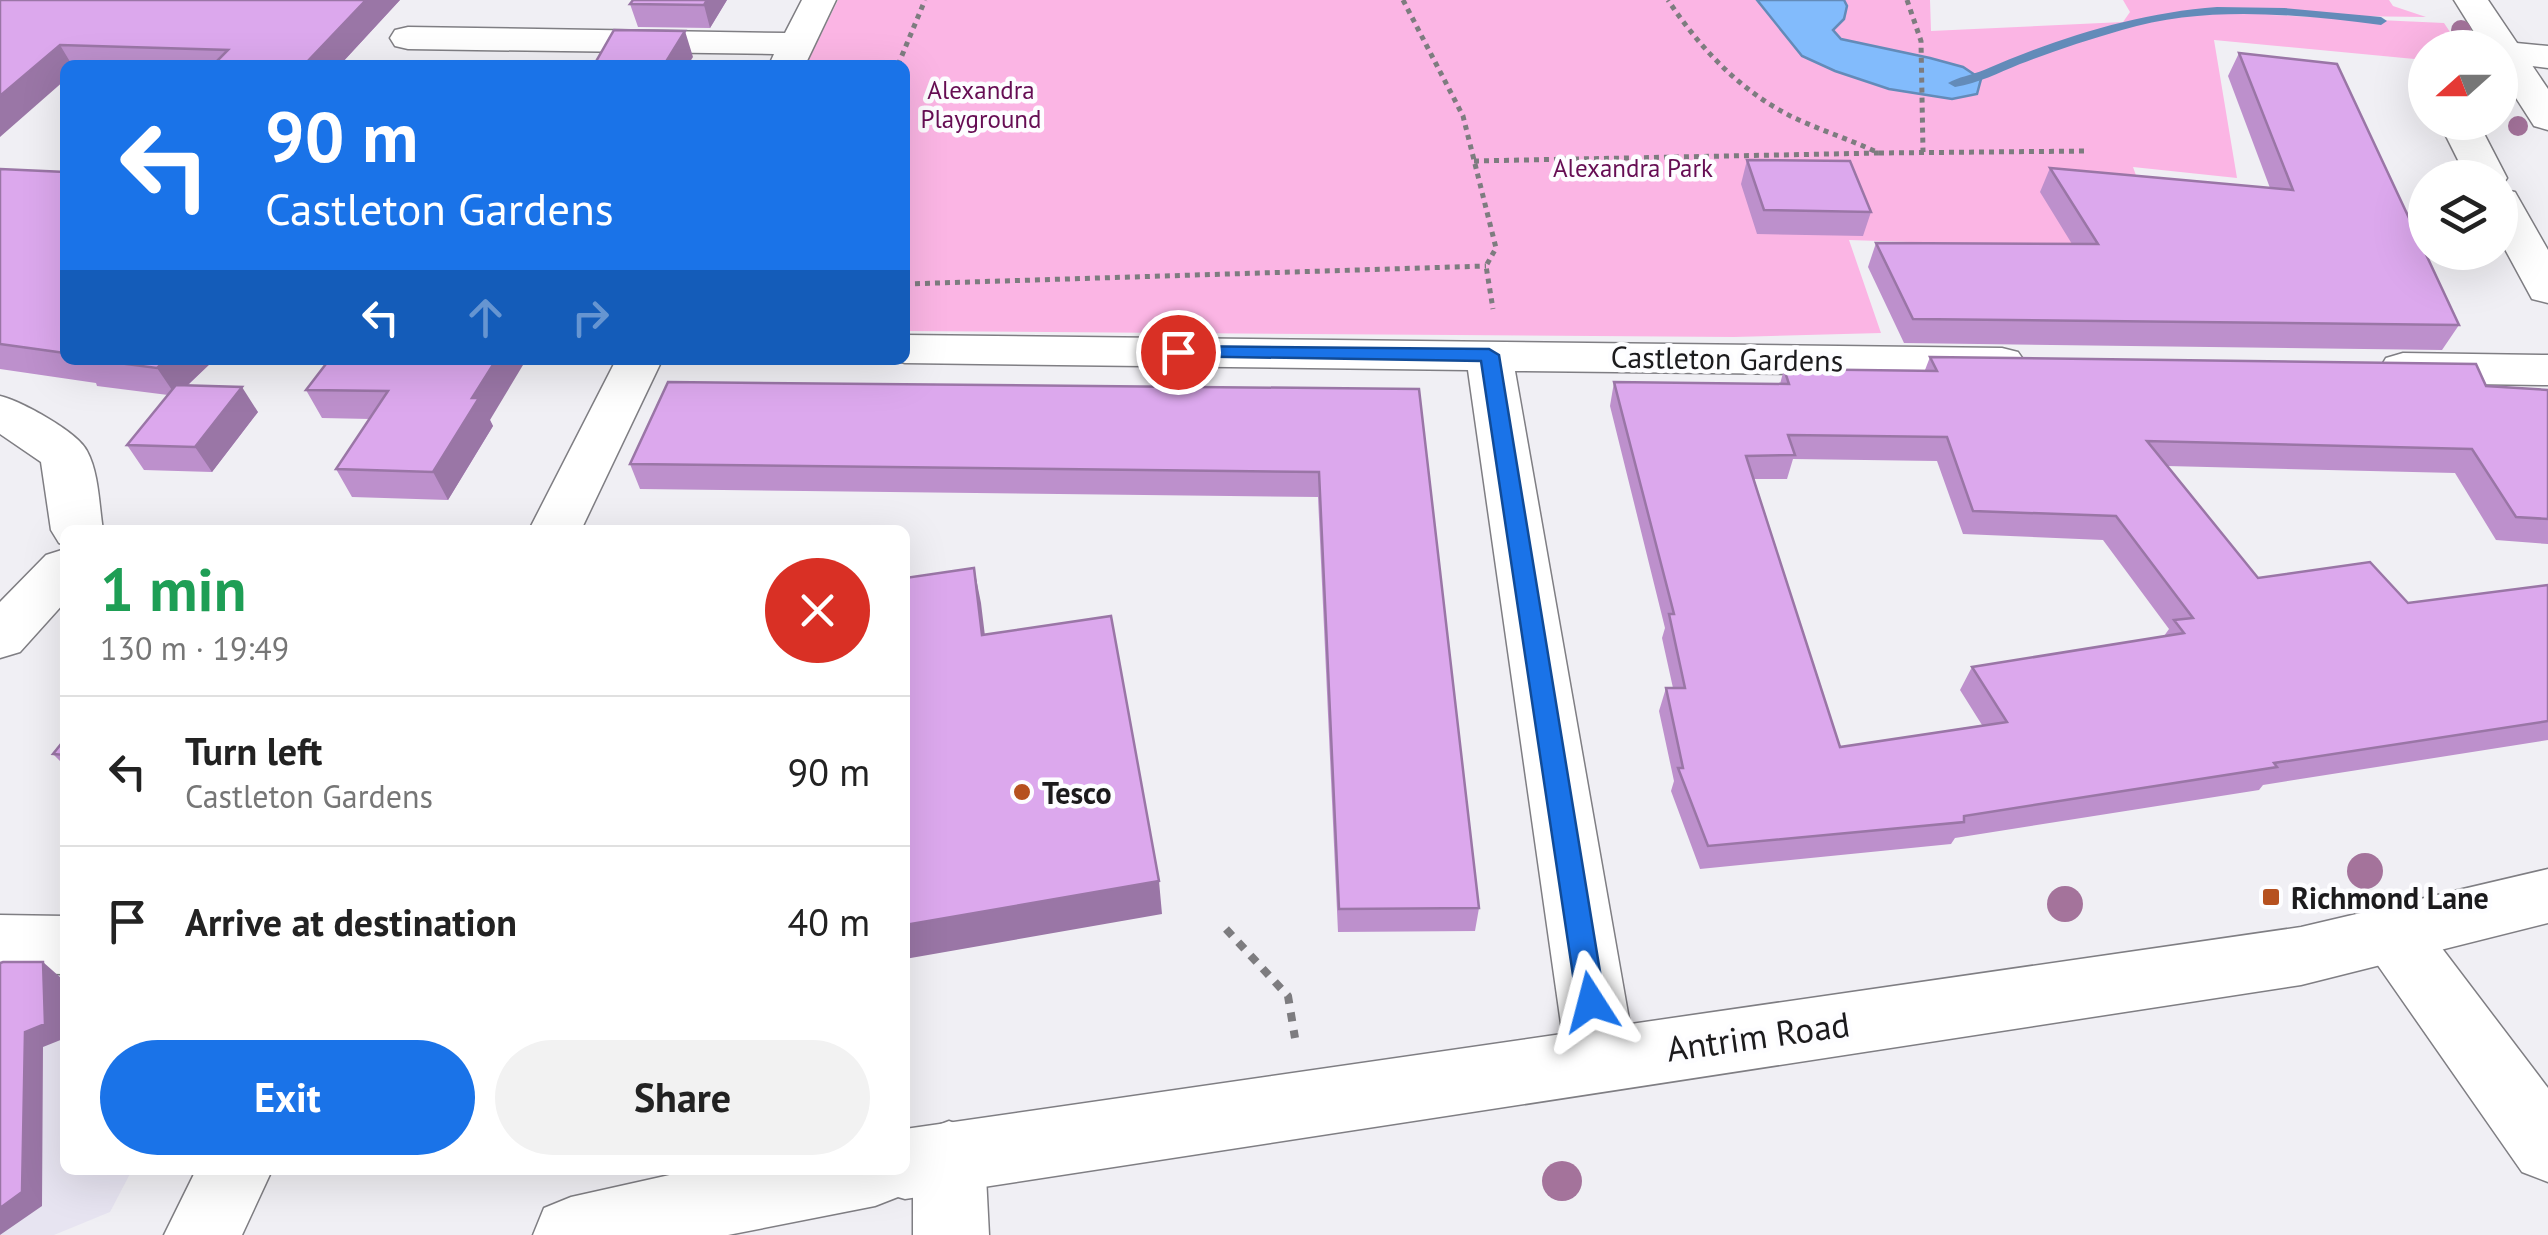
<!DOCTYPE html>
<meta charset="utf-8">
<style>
body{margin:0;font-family:"PT Sans",sans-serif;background:#f2f2f2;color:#222;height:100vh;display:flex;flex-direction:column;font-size:38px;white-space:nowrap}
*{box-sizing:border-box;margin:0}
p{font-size:32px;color:#767676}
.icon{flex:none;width:55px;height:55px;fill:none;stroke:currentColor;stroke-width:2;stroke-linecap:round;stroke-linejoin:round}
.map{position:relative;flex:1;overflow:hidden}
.drawer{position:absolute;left:60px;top:525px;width:850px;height:650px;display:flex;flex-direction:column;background:#fff;border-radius:15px;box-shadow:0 10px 40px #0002}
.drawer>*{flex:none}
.guide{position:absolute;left:60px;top:60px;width:850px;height:305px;border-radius:15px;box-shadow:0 10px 40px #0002;background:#1a73e8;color:#fff;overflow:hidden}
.needle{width:65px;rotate:249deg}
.fabs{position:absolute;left:2408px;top:30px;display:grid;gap:20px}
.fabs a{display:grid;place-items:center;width:110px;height:110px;border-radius:50%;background:#fff;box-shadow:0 10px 40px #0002;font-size:50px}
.pin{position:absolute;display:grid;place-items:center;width:85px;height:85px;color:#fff;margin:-42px;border:5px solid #fff;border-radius:50%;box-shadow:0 2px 10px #0007}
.me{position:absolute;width:110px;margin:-55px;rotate:351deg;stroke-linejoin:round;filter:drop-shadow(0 0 8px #0008)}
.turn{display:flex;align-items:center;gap:35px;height:210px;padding:0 40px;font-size:45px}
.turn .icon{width:130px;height:130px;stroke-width:2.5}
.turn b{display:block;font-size:70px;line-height:85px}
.lanes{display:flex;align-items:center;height:95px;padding:0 40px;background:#0003;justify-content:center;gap:50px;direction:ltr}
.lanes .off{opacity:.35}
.round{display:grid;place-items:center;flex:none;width:105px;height:105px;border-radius:52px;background:#f2f2f2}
.headline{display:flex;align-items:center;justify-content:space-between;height:170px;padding:0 40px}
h1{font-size:60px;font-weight:800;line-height:75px;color:#1e9e55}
.action{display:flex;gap:20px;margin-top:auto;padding:20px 40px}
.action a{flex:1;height:115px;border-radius:60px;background:#1a73e8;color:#fff;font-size:40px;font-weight:800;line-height:115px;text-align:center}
.action a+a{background:#f2f2f2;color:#222}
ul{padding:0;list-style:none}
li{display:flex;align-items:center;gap:30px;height:150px;padding:0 40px;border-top:2px solid #e0e0e0}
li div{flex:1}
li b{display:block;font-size:38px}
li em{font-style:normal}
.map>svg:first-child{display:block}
</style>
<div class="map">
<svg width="2548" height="1235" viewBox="0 0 2548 1235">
<rect width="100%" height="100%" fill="#f0eff4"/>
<path fill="#e7e4f1" d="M65,924V1170H132L110,1212L54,1235H0Z"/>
<path fill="#fbb5e4" d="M838,0H1930L1931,31L2123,22L2130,12L2123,0H2389L2393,6L2426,17L2269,15L2444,23L2460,47L2425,48V60L2214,40L2237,178L2133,167L2163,250L1849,240L1881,333L1734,337L905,331V65H806Z"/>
<path fill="#82bbfc" stroke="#638bb9" stroke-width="2.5" d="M1757,0H1844L1847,6L1844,19L1833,30L1841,39L1930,58L1963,67L1981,79L1977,94L1952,99L1889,89L1835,71L1802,56Z"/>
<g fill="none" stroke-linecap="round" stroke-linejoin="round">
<path fill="#638bb9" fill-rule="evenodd" d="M2217,7L2284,8L2381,17L2387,21L2381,25C2296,14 2205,5 2122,30C2088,40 2053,51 2020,64C1998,73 1979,83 1955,87L1948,83C1958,77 1972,75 1984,70C2058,38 2136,13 2217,7Z"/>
<g stroke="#7f7e83" stroke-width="3">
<path id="minor" d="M802,0H836L805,65H769L774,54L408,49L395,46L390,38L395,30L408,27L785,33Z
M2506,42L2548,46V68L2500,62V48H2492Z
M2439,122H2478L2507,178L2501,187L2500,178H2467Z
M2500,189L2515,192L2548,250V303L2532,299L2500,240Z
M905,335L2002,348L2018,352L2025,362L2018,372L2002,376L1515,371L1636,1059L1626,1082L1601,1091L1576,1082L1566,1059L1468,370L905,363L893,360H905Z
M2403,353L2548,355V385L2403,383L2386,378L2380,368L2386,358Z
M616,360H662L581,530H529Z
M0,396C21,401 78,432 87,451C99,473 99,506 103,530H65V545L59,543L51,530L41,462L0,434Z
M65,549V602L20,652L0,658V602L46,555Z
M2393,906L2416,914L2548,1088V1182L2522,1172L2370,954L2360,934L2370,914Z
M0,915L65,916V974L0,973Z
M949,1121L975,1131L985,1156L989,1235H913V1156L923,1131Z
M196,1170H272L242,1235H164Z"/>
</g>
<g stroke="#7f7e83" stroke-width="3">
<path id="major" d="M2454,0H2488L2548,89V130L2534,126L2500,73V48H2484Z
M2548,869V923L2301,985L905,1199L898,1197L875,1206L728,1235H533L544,1208L571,1197L692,1170H905V1129L2301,927Z"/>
</g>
<path stroke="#7d7c7f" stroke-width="5" stroke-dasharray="5 5" stroke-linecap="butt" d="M1403,0L1463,116L1496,248L1486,266L1493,309
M1907,0L1921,41L1923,152
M898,65L925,0
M1879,153L2089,151
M1474,161L1879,153C1853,141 1826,132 1799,120C1744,95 1701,50 1668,0
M905,284L1486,266"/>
<path stroke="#7d7c7f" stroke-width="8" stroke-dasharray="9 9" stroke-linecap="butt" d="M1226,929L1288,996L1295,1038"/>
<use href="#minor" fill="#fff" fill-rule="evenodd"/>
<use href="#major" fill="#fff" fill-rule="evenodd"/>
</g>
<g fill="#a4739b">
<circle cx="2461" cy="30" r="10"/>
<circle cx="2518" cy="126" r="10"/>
<circle cx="2365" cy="871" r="18"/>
<circle cx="2065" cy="904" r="18"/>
<circle cx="1562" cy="1181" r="20"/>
</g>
<path fill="#bd90cc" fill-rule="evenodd" d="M0,0H400L340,65H65Z
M727,0L710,28L638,27L630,4Z
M2239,53L2459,325L2442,350L1904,343L1868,267L1876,243L2072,244L2040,192L2050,168L2270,188L2228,76Z
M1747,160L1871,212L1863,236L1757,234L1741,184Z
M0,169L65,172V360H214L187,386L258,412L212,472L144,470L127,445L168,395L97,386L96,383L0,369Z
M1930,357L2548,390V544L2496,540L2455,473L2167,466L2258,578L2408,603L2548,585V740L2263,785L2259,790L1955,838L1951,844L1700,869L1671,791L1674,781L1659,711L1666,688H1673L1662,638L1665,628L1610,406L1614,382L1780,384L1784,369L1925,370ZM1793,459L1937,461L1963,534L2103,540L2169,629L2164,636L1972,667L1960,690L1982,725L1840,747L1754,479H1787Z
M329,360L490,420L493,426L448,500L352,497L336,469L370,419L322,418L306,390Z
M1419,389L1479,908L1475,931L1338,932L1318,497L640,489L630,464Z
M65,739V766L53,754Z"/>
<path fill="#9a76a6" d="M366,0H400L340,65H304Z
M707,0H727L710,28L704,5Z
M685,31L693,57L688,65H664Z
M60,45L72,65H65V80L0,137V96Z
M166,360H214L176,396L157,368Z
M496,360H526L490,420L493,426L448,500L433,472L472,398Z
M242,387L258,412L212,472L195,447Z
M974,568L981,603L989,669L982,635Z
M1159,881L1162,914L905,959V925Z
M43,962L61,978L63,1039L43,1047L42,1206L0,1235V1208L25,1032Z"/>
<path fill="#dca8ed" stroke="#9a76a6" stroke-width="2.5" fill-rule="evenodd" d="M0,0H366L304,65H213L228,50L60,45L0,96Z
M633,0H707L704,5L630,4Z
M614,30L685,31L664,65H594Z
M2239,53L2337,64L2459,325L1913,319L1876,243L2098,244L2050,168L2293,190Z
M1747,160L1850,161L1871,212L1764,210Z
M0,169L65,172V353L0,344Z
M1930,357L2476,364L2486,386L2548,390V519L2516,517L2472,449L2147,441L2258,578L2370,562L2408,603L2548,585V721L2274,763L2277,767L1964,816V822L1708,846L1678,768H1683L1666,688H1685L1669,614H1674L1614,382L1789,384L1784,369L1937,371ZM1788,435L1947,437L1973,511L2116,516L2193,618L2174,620L2184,633L1972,667L2007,722L1840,747L1746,456L1795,455Z
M95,360H166L157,368Z
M329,360H496L472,398H479L433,472L336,469L388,391L306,390Z
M668,382L1419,389L1479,908L1339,909L1319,472L630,464Z
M176,385L242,387L195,447L127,445Z
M974,568L982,635L1111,616L1159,881L905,925V578Z
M65,739V755L53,754Z
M3,962H43L45,1024L25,1032L22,1192L0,1208V963Z"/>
<path fill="#1a73e8" stroke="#114b97" stroke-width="2.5" d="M1178,346L1489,349L1499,355L1605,1002L1601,1011L1591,1015L1581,1011L1577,1002L1481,361L1171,356L1168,352Z"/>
<g fill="#b6511f" stroke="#fdfdff" stroke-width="4">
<circle cx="1022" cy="792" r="10"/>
<rect x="2261" y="887" width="20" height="20" rx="5"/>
</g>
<g text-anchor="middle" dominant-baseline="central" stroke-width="9" stroke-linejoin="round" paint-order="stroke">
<g font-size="25" fill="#660d53" stroke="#fdfdff">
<text x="981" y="90">Alexandra<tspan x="981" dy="29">Playground</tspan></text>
<text x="1633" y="168">Alexandra Park</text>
</g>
<g font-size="30" fill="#1c1b1d" stroke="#fdfdff">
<text transform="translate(1727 358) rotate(1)">Castleton Gardens</text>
</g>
<g font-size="30" font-weight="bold" fill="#1c1b1d" stroke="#fdfdff" text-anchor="start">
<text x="1042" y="792">Tesco</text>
<text x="2291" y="897">Richmond Lane</text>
</g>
<g font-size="35" fill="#1c1b1d" stroke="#fdfdff">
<text transform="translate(1758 1036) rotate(-8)">Antrim Road</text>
</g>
</g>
</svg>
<div class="fabs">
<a><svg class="needle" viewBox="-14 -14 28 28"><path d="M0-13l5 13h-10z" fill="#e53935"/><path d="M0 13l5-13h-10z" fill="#767676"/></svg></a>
<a><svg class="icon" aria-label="layers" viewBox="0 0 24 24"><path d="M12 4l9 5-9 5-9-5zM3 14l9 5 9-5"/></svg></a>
</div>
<div class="pin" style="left:1178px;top:352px;background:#d93025"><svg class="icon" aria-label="arrive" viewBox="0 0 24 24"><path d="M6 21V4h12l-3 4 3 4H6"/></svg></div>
<svg class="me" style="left:1591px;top:1002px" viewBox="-20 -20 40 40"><path d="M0-17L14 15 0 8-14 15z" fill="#1a73e8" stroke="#fff" stroke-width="4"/></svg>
<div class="guide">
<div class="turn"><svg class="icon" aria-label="left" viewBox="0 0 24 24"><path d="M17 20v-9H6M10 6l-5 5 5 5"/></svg><div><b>90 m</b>Castleton Gardens</div></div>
<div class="lanes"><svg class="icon" aria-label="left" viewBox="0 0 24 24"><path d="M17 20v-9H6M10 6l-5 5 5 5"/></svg><svg class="icon off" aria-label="ahead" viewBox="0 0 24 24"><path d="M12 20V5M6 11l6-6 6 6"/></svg><svg class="icon off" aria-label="right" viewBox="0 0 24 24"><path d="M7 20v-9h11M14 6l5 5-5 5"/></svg></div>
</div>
<section class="drawer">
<div class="headline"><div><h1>1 min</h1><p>130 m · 19:49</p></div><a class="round" style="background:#d93025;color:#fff"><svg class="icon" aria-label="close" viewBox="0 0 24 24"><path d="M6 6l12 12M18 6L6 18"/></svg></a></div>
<ul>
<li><svg class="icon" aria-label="left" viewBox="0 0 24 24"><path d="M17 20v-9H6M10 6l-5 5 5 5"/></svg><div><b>Turn left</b><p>Castleton Gardens</p></div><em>90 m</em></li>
<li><svg class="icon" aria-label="arrive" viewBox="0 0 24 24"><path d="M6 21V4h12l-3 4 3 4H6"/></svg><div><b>Arrive at destination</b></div><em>40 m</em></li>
</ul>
<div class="action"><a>Exit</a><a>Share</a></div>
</section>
</div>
